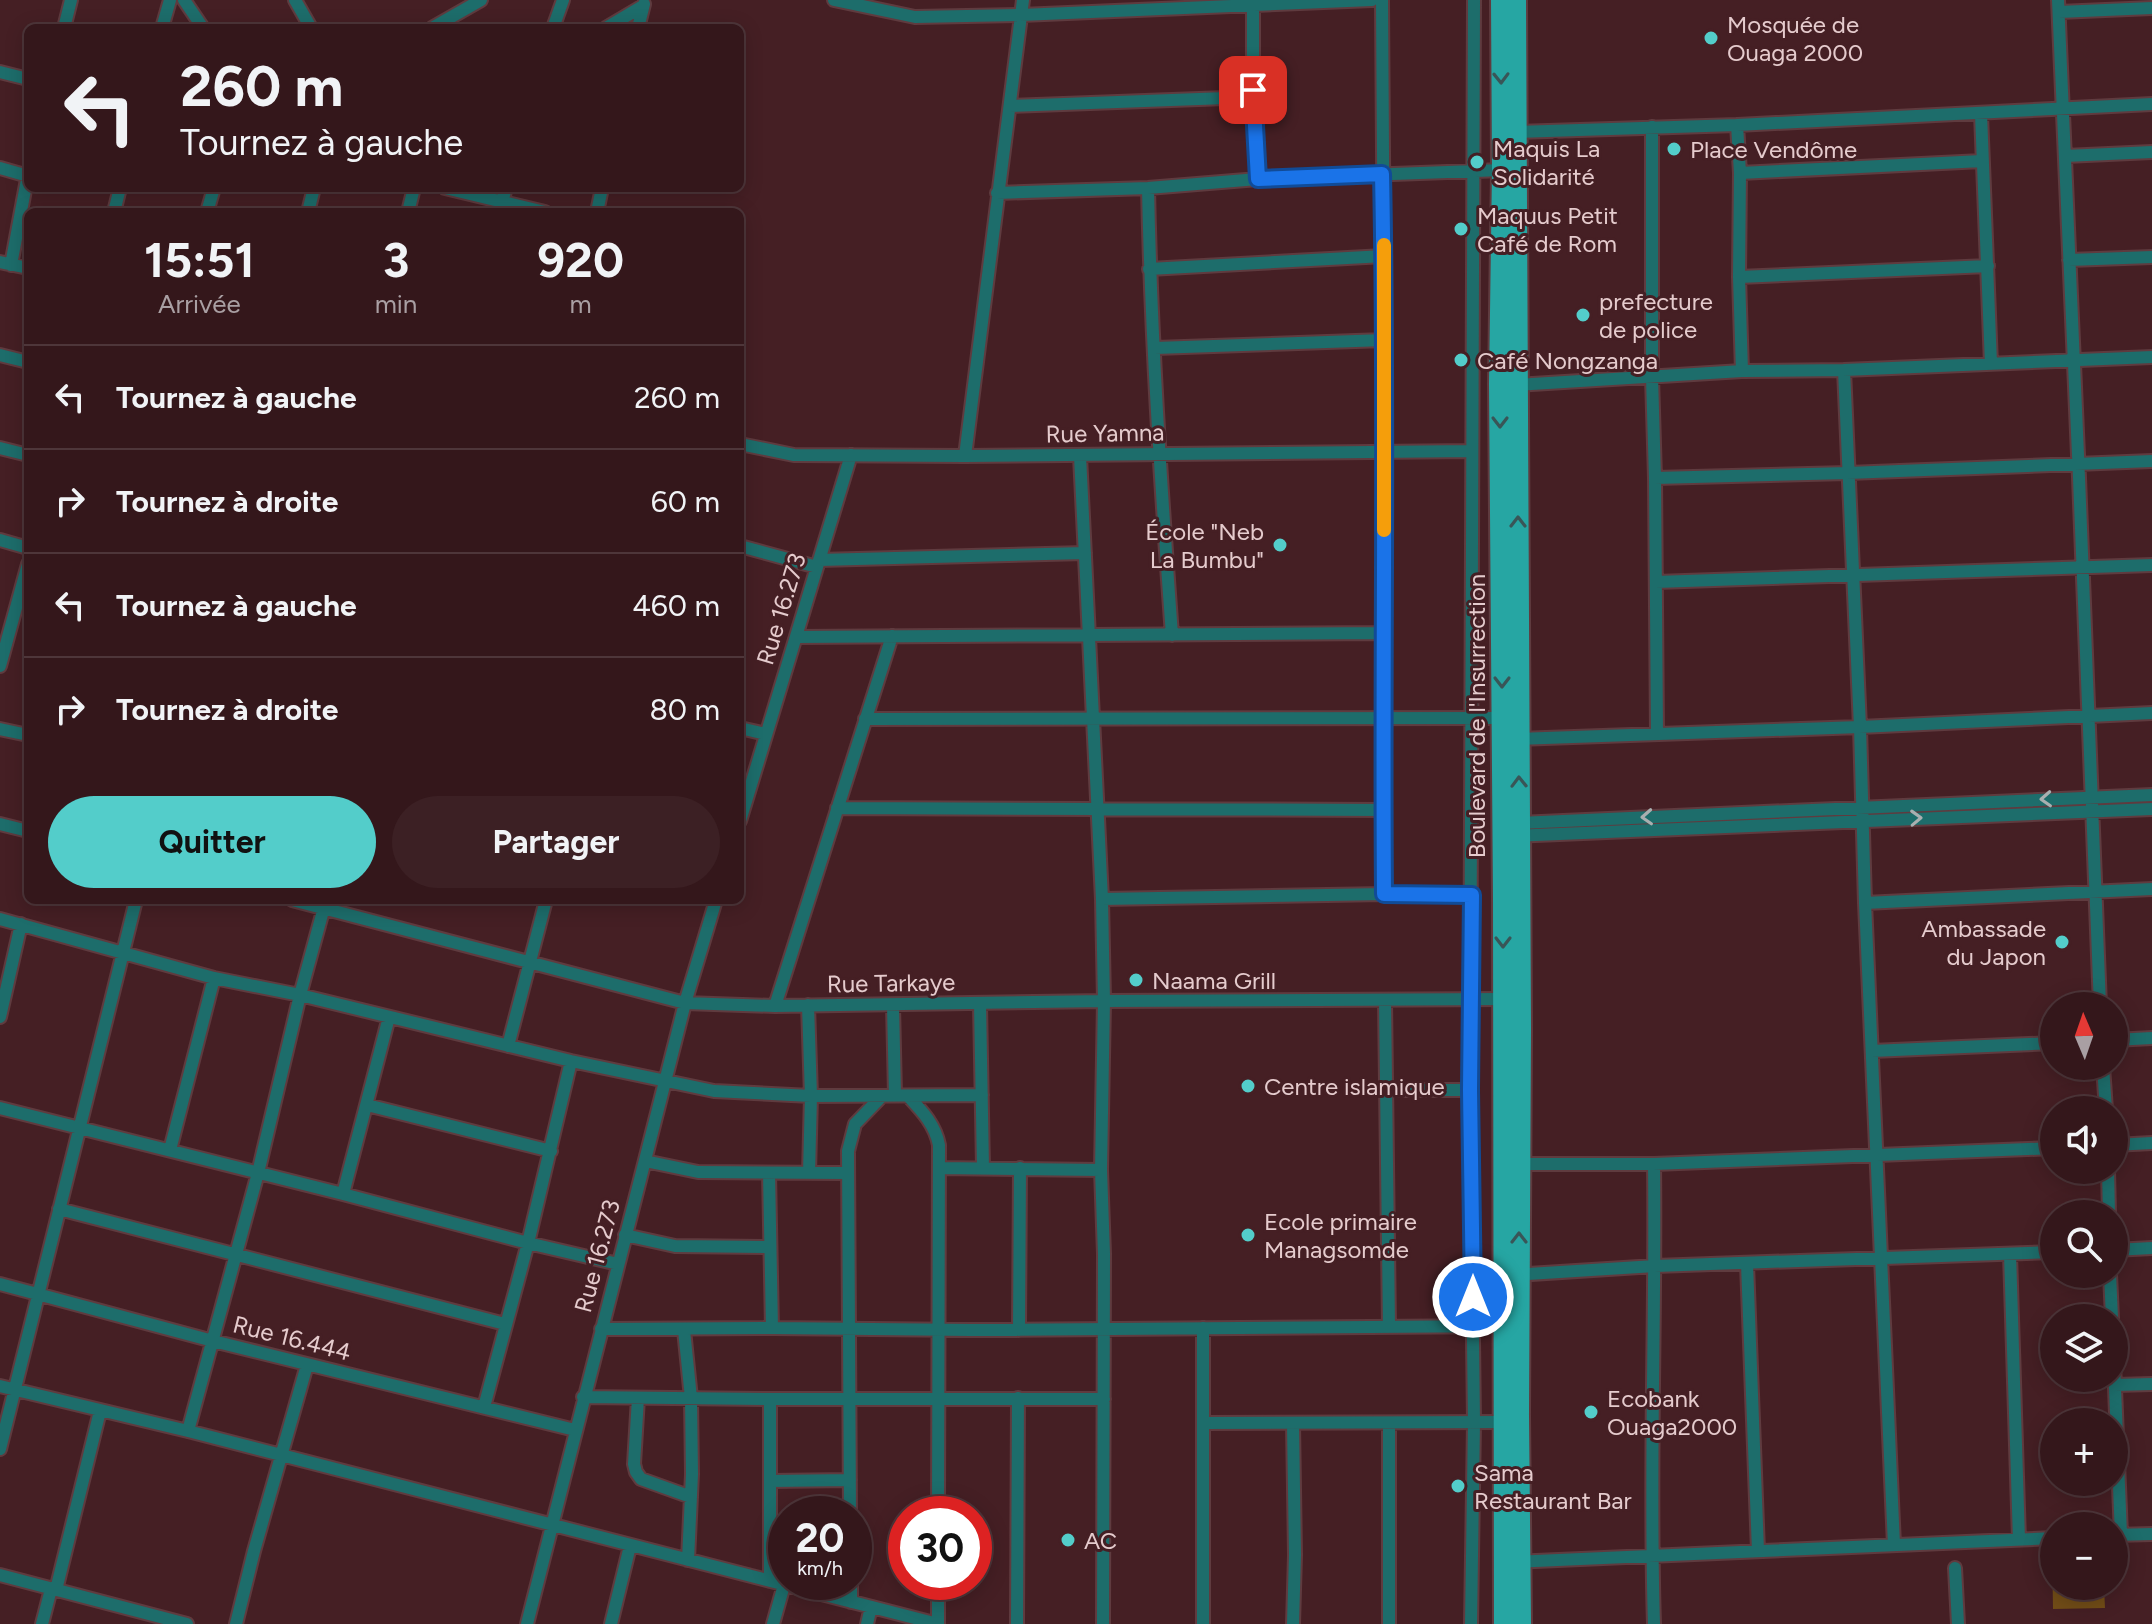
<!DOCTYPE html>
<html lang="fr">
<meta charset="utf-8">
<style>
body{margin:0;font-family:Figtree,sans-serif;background:#3c2024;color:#f1f3f6;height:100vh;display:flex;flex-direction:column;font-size:30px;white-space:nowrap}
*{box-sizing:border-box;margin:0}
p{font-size:26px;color:#a99fa3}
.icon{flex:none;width:44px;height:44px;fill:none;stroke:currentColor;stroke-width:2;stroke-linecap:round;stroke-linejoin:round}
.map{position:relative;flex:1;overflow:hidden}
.drawer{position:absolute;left:24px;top:208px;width:720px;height:696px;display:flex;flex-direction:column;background:#34171b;border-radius:12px;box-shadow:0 4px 20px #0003,0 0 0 2px #4e363a}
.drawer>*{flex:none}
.guide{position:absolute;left:24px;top:24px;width:720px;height:168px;border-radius:12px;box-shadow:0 4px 20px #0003,0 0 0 2px #4e363a;background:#34171b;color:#f1f3f6;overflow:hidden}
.needle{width:52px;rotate:358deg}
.fabs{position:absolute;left:2040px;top:992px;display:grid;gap:16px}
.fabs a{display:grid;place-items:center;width:88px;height:88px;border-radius:50%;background:#34171b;box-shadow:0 4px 20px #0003,0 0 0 2px #4e363a;font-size:40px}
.speed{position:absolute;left:768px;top:1496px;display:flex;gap:16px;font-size:40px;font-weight:700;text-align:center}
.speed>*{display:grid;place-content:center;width:104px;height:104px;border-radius:50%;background:#34171b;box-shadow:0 4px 20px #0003,0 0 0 2px #4e363a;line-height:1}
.speed small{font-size:20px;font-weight:400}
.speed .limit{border:12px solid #d22;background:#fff;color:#111}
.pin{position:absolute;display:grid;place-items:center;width:68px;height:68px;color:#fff;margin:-34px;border-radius:16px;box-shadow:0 4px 12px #0006}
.me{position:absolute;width:88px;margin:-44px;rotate:0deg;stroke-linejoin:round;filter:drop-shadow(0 0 6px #0008)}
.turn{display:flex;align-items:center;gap:28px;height:168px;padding:0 24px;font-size:36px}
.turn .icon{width:104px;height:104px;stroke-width:2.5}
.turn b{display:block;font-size:56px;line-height:68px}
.eta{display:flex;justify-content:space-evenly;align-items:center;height:136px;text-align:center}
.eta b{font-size:48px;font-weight:700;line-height:56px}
.cta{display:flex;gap:16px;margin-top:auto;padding:16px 24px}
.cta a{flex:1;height:92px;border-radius:48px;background:#53cdca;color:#111;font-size:32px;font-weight:700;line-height:92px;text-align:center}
.cta a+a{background:#3c2024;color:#f1f3f6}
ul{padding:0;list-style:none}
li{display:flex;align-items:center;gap:24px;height:104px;padding:0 24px;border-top:2px solid #4e363a}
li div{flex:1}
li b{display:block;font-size:30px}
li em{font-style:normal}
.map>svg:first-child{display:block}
</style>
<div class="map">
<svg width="2152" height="1624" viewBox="0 0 2152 1624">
<rect width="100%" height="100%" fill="#451f24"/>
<path fill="#724d17" d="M2052,1551H2054V1586H2104L2105,1608L2053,1609Z"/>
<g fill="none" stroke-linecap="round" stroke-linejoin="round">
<g stroke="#5f3b3f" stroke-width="16">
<path id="minor" d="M184,0L203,28
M295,0L311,28
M834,0L915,17L1021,15L1372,0
M1253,0V97L1258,179
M1382,0L1385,452L1383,633L1384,894
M2058,0C2072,335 2089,671 2100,1006
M2059,12L2152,8
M64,28L71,0
M162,28L170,0
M432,28L481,0
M553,28L563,0
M606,28L643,6
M638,28L644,4
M0,72L28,79
M1010,106L1253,97
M1981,114L1991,364
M1737,125L1740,173L1739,277L1742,371
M1652,127V377L1655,478L1657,734
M1518,132L1737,125L2152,104
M2065,156L2152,152
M0,168L28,176
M1740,173L1982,161
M445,188L545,212
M1148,188C1151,337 1161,486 1172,635
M997,193L1148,188L1258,179L1502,170
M114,212L120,188
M207,212L214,188
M308,212L314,188
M408,212L414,188
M499,212L506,188
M597,212L602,188
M2069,260L2152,257
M0,262L28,268
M11,265L28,174
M1149,269L1384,256
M1739,277L1988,266
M1155,348L1384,340
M0,355L28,362
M1844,370L1860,727L1865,903L1894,1545
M1515,385L1742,371L1844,370L2152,357
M740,444L794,455L965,456L1472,451
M0,448L28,455
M965,456L1023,0
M1080,456L1102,899L1104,1001L1101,1170L1104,1254L1103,1624
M1655,478L1848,473L2152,461
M0,540L28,548
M740,546L817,567
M819,560L1085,553
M1656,582L2152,565
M797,637L1383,633
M0,666L28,564
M865,719L1502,718
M740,728L766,734
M0,729L28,735
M1518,739L1860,727L2152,713
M837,808L1384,810
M740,821L851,455
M1516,823L2152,795
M0,824L28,831
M1513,836L2152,809
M1102,899L1384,894L1472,895
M292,900L685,1003L775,1006L1104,1001L1504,999
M1865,903L2152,889
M0,919L214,978L300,995L571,1061L714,1091L811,1096L982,1095
M1385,1000L1389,1327
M980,1004L983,1167
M808,1005L811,1096L809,1173
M893,1005L895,1095
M775,1006L892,636
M0,1017L21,924
M2114,1040L2152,1038
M508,1046L546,900
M1872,1051L2054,1043
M2103,1066L2106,1110
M1386,1090H1470
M908,1096C921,1110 935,1124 939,1145L938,1514
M367,1105L551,1151
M0,1108L343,1194L528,1243L618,1264
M2114,1145L2152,1143
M170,1150L214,978
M645,1161L698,1172L848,1173
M1519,1164H1654L2054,1148
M1654,1164C1656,1317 1649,1471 1654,1624
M939,1168L1101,1170
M2108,1170L2109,1214
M769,1173L772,1328
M343,1194L389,1017
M59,1209L505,1324
M625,1235L675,1246L770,1247
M2114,1250L2152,1248
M2010,1254L2019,1540
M1747,1264L1758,1551
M2110,1274L2112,1318
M1514,1275L1655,1266L2054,1252
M0,1284L213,1341L575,1430
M601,1329L772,1328L971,1330L1503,1326
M684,1330L691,1398L692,1474L688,1560
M1019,1330L1020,1168
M2114,1364L2121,1535
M2115,1385L2152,1384
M0,1386L188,1431L938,1624
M583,1397L770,1399H1104
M638,1398L634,1464L636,1472L641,1479L691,1497
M484,1407L528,1243L571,1061
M1203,1423L1504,1422
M1389,1423V1624
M188,1431L258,1173L300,995L326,900
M0,1449L136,900
M770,1481L850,1480
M850,1514L848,1151L855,1124L882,1096
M2114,1535L2152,1534
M1515,1562L2054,1538
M1955,1568L1958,1624
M0,1575L187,1624
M770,1581V1399
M851,1582V1602
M56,1590L100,1411
M42,1624L51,1589
M236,1624L254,1551L307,1365
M527,1624L685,1003L716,900
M611,1624L630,1546
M773,1624L784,1585
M867,1624L871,1607
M938,1624V1582
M1017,1624L1018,1398
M1203,1624V1328
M1293,1624L1295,1555L1293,1423
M1471,1624L1474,1422L1470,1090L1474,0"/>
</g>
<g stroke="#5f3b3f" stroke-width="24">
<path id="primary" d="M1501,0L1502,170L1499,384L1503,899L1504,1624
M1516,0L1521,1030L1519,1415L1521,1624"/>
</g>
<use href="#minor" stroke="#1d6d6b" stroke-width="12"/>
<use href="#primary" stroke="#26a6a3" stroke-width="20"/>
</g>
<defs><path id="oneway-chevron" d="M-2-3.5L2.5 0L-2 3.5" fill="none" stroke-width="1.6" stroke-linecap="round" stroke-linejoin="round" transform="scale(2)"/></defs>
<g stroke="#395557">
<use href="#oneway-chevron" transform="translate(1501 78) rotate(89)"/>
<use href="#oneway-chevron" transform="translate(1500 422) rotate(90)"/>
<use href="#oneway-chevron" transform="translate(1518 522) rotate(-90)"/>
<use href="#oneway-chevron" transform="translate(1502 682) rotate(90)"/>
<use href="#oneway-chevron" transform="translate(1519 782) rotate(-91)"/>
<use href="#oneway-chevron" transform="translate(1503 942) rotate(90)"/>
<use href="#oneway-chevron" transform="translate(1519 1238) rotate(-90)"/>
</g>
<g stroke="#a9afb0">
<use href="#oneway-chevron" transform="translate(2046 799) rotate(177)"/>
<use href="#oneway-chevron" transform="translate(1647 817) rotate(177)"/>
<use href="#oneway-chevron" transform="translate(1916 818) rotate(-2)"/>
</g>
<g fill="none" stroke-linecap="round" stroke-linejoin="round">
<g stroke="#114b97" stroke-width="20">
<path id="route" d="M1253,90L1258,179L1382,174C1387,414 1382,654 1384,894L1472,895L1470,1090L1473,1297"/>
</g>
<use href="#route" stroke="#1a73e8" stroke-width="14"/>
<path stroke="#f59e0b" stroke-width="14" d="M1384,245V530"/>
</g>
<g fill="#53cdca" stroke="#451f24" stroke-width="3">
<circle cx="1711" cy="38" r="8"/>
<circle cx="1674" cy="149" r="8"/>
<circle cx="1477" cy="162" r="8"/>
<circle cx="1461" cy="229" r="8"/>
<circle cx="1583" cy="315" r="8"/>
<circle cx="1461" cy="360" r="8"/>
<circle cx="1280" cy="545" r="8"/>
<circle cx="2062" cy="942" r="8"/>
<circle cx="1136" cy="980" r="8"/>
<circle cx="1248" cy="1086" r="8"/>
<circle cx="1248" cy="1235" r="8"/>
<circle cx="1591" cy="1412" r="8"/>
<circle cx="1458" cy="1486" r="8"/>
<circle cx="1068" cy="1540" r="8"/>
</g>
<g text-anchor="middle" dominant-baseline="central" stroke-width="6" stroke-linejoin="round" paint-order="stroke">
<g font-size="24" fill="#e5cbcd" stroke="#451f24" text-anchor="start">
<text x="1727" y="24">Mosquée de<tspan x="1727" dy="28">Ouaga 2000</tspan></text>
<text x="1493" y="148">Maquis La<tspan x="1493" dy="28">Solidarité</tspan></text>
<text x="1690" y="149">Place Vendôme</text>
<text x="1477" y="215">Maquus Petit<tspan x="1477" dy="28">Café de Rom</tspan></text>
<text x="1599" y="301">prefecture<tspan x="1599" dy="28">de police</tspan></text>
<text x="1477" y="360">Café Nongzanga</text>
<text x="1264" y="531" text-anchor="end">École "Neb<tspan x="1264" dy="28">La Bumbu"</tspan></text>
<text x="2046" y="928" text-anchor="end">Ambassade<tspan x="2046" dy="28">du Japon</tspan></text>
<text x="1152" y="980">Naama Grill</text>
<text x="1264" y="1086">Centre islamique</text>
<text x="1264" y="1221">Ecole primaire<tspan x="1264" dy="28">Managsomde</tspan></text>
<text x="1607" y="1398">Ecobank<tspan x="1607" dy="28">Ouaga2000</tspan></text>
<text x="1474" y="1472">Sama<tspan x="1474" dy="28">Restaurant Bar</tspan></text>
<text x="1084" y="1540">AC</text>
</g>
<g font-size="24" fill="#e5cbcd" stroke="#451f24">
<text transform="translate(1105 433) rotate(-1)">Rue Yamna</text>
<text transform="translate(781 609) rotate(-73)">Rue 16.273</text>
<text transform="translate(1476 716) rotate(-90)">Boulevard de l'Insurrection</text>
<text transform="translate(891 983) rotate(-1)">Rue Tarkaye</text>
<text transform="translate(597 1256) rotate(-75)">Rue 16.273</text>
<text transform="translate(292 1338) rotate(14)">Rue 16.444</text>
</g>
</g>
</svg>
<div class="fabs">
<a><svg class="needle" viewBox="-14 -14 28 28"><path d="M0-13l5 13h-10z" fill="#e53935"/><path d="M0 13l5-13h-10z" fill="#a99fa3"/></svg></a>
<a><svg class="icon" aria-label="sound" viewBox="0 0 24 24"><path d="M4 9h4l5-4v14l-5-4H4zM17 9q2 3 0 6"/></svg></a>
<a><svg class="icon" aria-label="search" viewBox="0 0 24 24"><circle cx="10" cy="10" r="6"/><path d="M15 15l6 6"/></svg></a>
<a><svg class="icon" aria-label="layers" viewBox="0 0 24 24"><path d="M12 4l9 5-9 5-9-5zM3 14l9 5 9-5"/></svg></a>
<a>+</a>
<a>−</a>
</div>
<div class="speed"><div>20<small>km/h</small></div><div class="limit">30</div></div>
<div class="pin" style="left:1253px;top:90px;background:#d93025"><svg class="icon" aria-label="arrive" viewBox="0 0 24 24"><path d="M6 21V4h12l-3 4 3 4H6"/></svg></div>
<svg class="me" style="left:1473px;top:1297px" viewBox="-20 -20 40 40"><circle r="17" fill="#1a73e8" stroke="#fff" stroke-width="3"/><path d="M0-11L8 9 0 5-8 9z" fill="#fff"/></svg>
<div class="guide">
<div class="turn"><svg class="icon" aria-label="left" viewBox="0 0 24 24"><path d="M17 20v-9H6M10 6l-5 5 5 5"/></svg><div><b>260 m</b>Tournez à gauche</div></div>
</div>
<section class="drawer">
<div class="eta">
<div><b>15:51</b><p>Arrivée</p></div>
<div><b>3</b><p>min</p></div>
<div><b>920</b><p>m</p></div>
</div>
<ul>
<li><svg class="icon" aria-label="left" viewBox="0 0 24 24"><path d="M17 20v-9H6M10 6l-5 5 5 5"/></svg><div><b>Tournez à gauche</b></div><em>260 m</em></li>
<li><svg class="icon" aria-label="right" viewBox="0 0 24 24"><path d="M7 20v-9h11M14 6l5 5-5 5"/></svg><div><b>Tournez à droite</b></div><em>60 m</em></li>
<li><svg class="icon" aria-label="left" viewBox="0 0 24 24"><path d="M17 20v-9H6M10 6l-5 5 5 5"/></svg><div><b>Tournez à gauche</b></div><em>460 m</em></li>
<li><svg class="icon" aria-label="right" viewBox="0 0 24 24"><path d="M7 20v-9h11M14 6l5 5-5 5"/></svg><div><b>Tournez à droite</b></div><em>80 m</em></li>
</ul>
<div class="cta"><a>Quitter</a><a>Partager</a></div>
</section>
</div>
